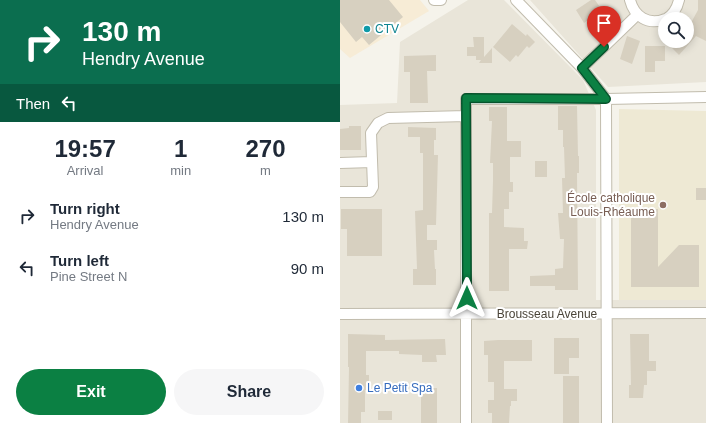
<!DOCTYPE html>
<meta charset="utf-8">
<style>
body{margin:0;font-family:Arial,sans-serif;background:#f6f6f7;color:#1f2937;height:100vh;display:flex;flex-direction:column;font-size:15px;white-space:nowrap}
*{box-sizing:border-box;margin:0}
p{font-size:13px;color:#747a83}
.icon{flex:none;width:22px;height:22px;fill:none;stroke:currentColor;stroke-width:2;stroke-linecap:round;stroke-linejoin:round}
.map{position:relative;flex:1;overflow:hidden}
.details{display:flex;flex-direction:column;background:#fff;width:340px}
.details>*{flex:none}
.guide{background:#0b6e4f;color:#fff;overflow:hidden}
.buttons{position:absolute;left:318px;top:12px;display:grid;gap:8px}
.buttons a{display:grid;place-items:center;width:36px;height:36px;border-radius:50%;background:#fff;box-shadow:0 2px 10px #0003;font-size:20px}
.pin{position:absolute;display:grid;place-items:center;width:34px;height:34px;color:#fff;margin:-41px -17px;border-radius:50% 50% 50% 0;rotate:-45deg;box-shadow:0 0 4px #0007}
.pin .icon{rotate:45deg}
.me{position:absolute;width:44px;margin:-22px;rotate:0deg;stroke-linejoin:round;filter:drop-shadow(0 0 3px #0008)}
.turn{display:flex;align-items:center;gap:14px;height:84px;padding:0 16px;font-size:18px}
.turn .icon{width:52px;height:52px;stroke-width:2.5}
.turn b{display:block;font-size:28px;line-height:34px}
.then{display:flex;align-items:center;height:38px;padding:0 16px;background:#0003;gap:8px;font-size:15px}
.eta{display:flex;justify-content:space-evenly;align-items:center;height:68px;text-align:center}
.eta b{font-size:24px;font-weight:600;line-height:28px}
.action{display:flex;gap:8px;margin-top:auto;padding:8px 16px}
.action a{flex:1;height:46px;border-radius:24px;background:#0b8043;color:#fff;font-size:16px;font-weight:600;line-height:46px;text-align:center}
.action a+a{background:#f6f6f7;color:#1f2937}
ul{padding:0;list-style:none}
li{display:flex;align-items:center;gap:12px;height:52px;padding:0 16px}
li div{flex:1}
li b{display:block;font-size:15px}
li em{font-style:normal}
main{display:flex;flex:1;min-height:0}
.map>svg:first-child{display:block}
</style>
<main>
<section class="details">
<div class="guide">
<div class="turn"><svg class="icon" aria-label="right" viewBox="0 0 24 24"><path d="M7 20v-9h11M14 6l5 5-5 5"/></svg><div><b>130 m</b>Hendry Avenue</div></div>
<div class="then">Then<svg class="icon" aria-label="left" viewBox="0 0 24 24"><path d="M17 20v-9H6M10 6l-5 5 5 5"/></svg></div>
</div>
<div class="eta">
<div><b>19:57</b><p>Arrival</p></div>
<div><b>1</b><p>min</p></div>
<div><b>270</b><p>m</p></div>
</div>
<ul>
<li><svg class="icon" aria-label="right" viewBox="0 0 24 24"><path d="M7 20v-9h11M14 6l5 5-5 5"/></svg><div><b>Turn right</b><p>Hendry Avenue</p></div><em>130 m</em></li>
<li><svg class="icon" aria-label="left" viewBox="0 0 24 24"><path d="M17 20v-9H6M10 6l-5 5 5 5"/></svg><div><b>Turn left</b><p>Pine Street N</p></div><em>90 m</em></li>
</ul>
<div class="action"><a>Exit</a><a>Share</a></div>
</section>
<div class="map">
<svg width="366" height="423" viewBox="0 0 366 423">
<rect width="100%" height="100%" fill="#f5f3eb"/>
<path fill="#e9e5d9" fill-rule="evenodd" d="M128,0H164L243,80L256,110V300H366V423H0V105L57,103L60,42Z
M190,0H366V82L268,87ZM325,19H347V41H325Z"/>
<path fill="#f7ecd6" d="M0,0H80L89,11L10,58L0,49Z"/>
<path fill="#eee9d4" d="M279,109L366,111V300H279Z"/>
<path fill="#d7d0c0" d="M0,0H49L63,17L29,45L22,37L16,42L0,22Z
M251,0H255L262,10L244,23L236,10Z
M358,0H366V41L356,36L339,55L331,47L336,41H347V30L358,10Z
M172,24L186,36L187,34L195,42L189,48L187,46L178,57L176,55L170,62L153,47Z
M287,36L300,41L292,64L280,59Z
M133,37H144V57L152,48V63H139L141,60H136V56H127V47H134Z
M305,46H325V61H315V72H305Z
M96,55V71H87L88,103H70V72H64V56Z
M218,106H237L238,156H239V173H237L238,290H215V286H190V276L215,275V269L223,268L224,239H220L218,213H223L222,178H225L224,147H223V130H218Z
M149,107H167V141H181V157H170V182H173V192H169V209H164V227L184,228V241H188L187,249H169V291H149V213H152L153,181V163H150L152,121H149Z
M9,126H21V150H0V129L9,128Z
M68,127L96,128V140H94V155H98L96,225H87V240H97V250H94L95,269H96V285H73V269H77L75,211L83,210V153H80V137H68Z
M195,161H207V177H195Z
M356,188H366V200H356Z
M1,209H42V256H7V229H1Z
M291,209H318V267L339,245H359V287H291Z
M8,334L45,335V340L105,339L106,355H96L97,362H82V355L59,354V351H26V375H29V390H25V412H21V423H8L9,367H8Z
M290,334H309V361H316V371H307V385H304L303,398H289V385H291Z
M214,338H239V358H229V374H214Z
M158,340H192V361H164V389H177V401H171V406H170L169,423H152V413H148V400H154V382H148V355H144V341Z
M223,376H239V423H223Z
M81,388H97V423H81Z
M38,411H52V420H38Z"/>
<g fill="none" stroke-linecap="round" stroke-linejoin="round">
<g stroke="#c1bcad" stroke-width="12">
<path id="minor" d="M94,0H101
M176,0L242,68L266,99
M290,0C294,16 308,26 325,19
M326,19C333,15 337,9 339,0
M242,68L297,15
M266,99L267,423
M0,163L32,162
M0,192H30L33,187L31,133L38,123L48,118L126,116
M0,314L366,313
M126,423V99H266L366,97"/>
</g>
<use href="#minor" stroke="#fff" stroke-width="10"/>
</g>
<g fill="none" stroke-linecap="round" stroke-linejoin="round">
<g stroke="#07532c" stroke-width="10">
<path id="route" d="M127,298L126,98L266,99L242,68L264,47"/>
</g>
<use href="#route" stroke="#0b8043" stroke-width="7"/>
</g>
<circle fill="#0f9aa8" stroke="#fff" stroke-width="1.5" cx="27" cy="29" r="4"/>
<circle fill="#8d6e63" stroke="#fff" stroke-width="1.5" cx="323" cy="205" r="4"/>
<circle fill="#3f7fe0" stroke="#fff" stroke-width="1.5" cx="19" cy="388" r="4"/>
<g text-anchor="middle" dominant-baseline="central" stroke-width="4" stroke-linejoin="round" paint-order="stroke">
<g font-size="12" fill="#0d838f" stroke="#fff" text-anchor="start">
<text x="35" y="29">CTV</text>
</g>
<g font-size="12" fill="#785e54" stroke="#fff" text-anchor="end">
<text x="315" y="198">École catholique<tspan x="315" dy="14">Louis-Rhéaume</tspan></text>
</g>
<g font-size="12" fill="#4a4438" stroke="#fff">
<text x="207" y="314">Brousseau Avenue</text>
</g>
<g font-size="12" fill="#366cbe" stroke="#fff" text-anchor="start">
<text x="27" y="388">Le Petit Spa</text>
</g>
</g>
</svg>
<div class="buttons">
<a><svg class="icon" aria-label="search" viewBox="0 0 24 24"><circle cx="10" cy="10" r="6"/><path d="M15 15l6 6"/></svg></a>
</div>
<div class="pin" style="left:264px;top:47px;background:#d93025"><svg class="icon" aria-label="arrive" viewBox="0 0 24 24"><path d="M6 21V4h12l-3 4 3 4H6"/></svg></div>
<svg class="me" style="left:127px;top:298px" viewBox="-20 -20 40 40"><path d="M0-17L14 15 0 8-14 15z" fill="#0b8043" stroke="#fff" stroke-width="4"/></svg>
</div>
</main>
